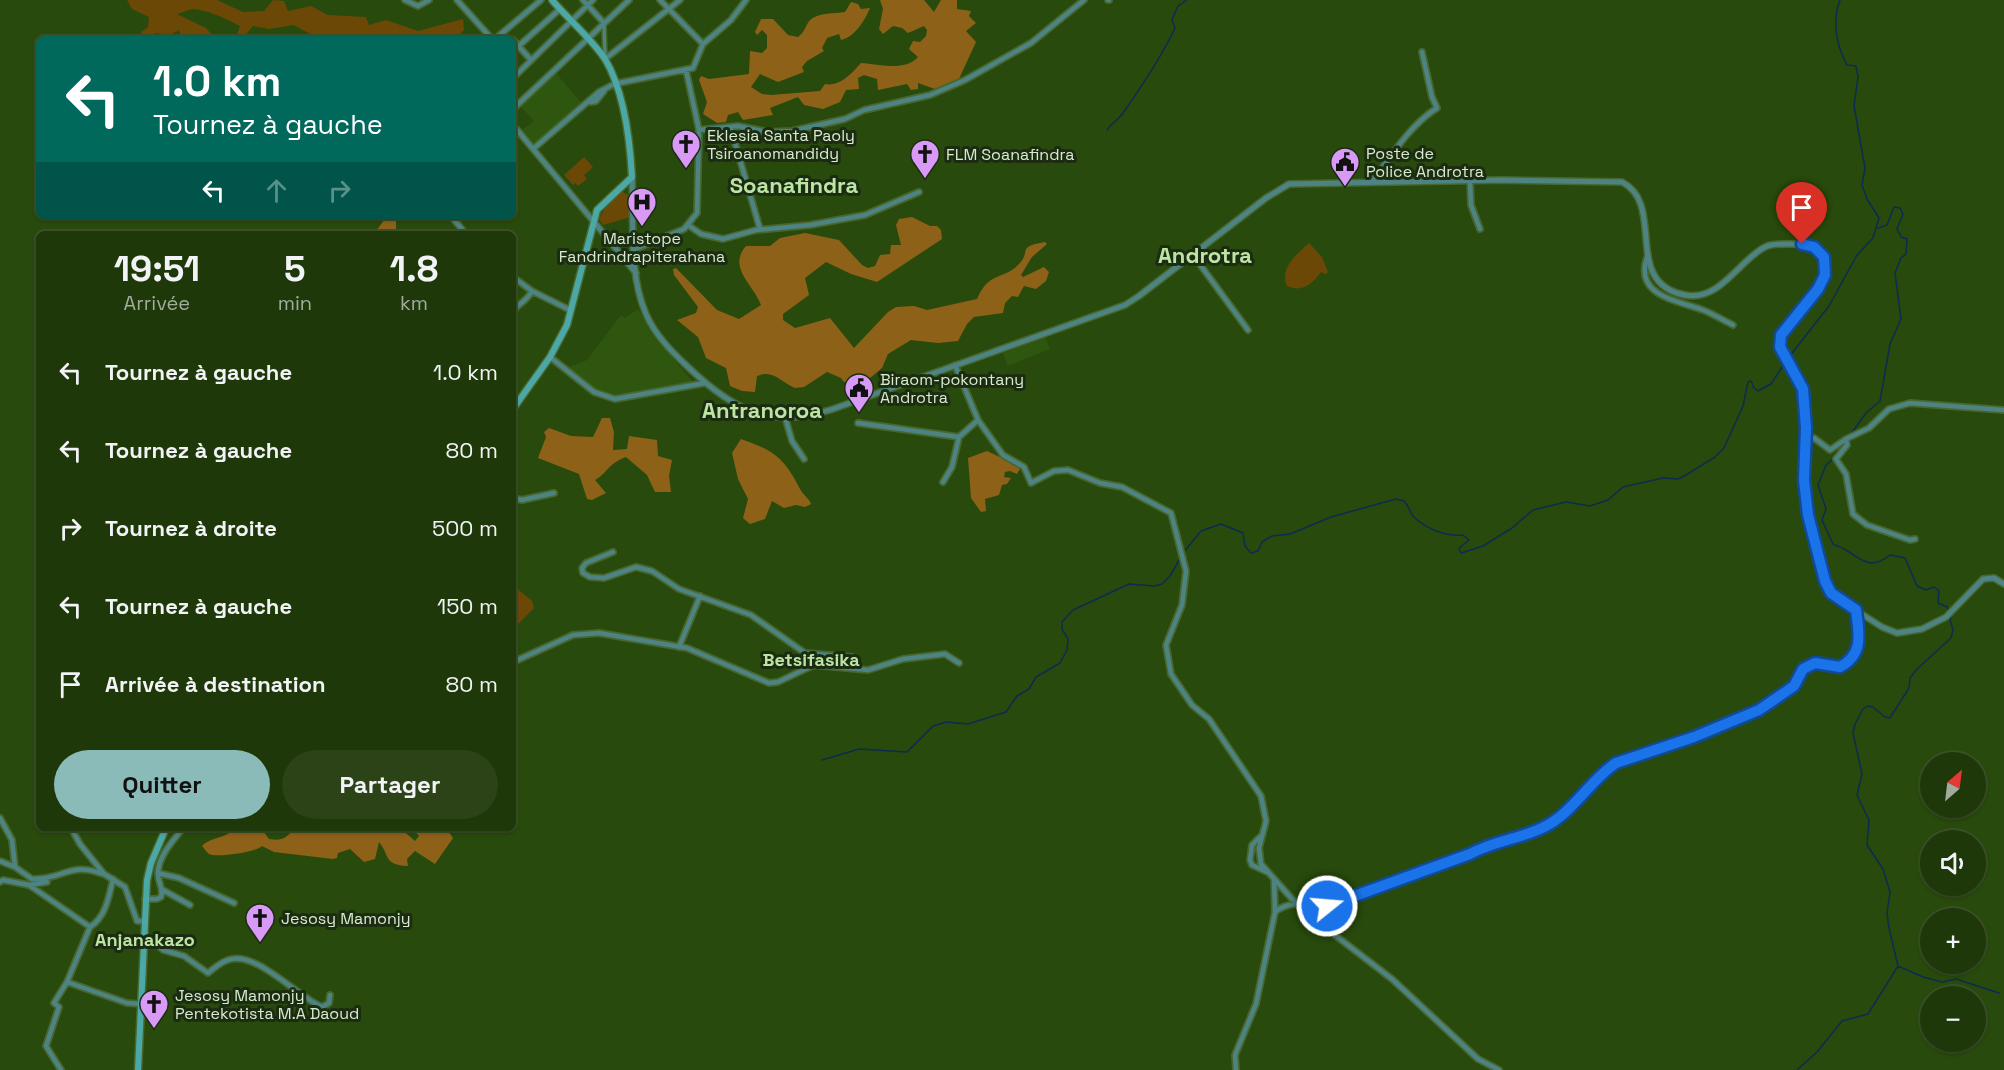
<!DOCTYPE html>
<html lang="fr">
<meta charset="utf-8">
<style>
body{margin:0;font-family:"Space Grotesk",sans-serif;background:#2b4317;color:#f1f3f6;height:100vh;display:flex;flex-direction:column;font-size:22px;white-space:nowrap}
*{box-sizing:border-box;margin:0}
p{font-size:20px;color:#a1ac9c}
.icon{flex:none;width:33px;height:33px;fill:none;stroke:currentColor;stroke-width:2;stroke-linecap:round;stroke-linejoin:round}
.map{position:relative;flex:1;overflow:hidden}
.drawer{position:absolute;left:36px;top:231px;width:480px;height:600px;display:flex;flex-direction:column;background:#1e3809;border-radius:9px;box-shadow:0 2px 4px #0004,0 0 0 2px #3c522a}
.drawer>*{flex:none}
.guide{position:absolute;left:36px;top:36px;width:480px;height:183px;border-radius:9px;box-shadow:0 2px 4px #0004,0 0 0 2px #3c522a;background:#00695c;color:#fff;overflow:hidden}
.needle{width:39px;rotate:28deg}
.controls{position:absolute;left:1920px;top:752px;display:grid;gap:12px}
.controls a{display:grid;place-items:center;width:66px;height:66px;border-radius:50%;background:#1e3809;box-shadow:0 2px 4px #0004,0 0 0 2px #3c522a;font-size:30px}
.pin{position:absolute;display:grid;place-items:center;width:51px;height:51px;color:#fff;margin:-62px -26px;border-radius:50% 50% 50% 0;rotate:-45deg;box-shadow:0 0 6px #0007}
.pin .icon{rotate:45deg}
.me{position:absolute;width:66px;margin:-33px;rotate:73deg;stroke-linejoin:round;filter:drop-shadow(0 0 4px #0008)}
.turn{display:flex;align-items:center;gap:21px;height:126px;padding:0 18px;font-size:27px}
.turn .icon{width:78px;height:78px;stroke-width:2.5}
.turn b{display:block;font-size:42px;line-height:51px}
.lanes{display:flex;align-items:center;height:57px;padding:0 18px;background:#0003;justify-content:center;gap:30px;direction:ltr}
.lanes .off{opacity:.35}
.eta{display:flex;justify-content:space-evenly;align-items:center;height:102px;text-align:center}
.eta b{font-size:36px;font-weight:700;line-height:42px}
.action{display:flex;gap:12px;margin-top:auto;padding:12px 18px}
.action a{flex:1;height:69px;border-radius:36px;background:#8bbbb9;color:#111;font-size:24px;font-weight:700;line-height:69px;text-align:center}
.action a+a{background:#2b4317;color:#f1f3f6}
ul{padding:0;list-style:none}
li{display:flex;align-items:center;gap:18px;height:78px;padding:0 18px}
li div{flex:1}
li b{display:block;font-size:22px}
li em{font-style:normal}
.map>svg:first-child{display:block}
</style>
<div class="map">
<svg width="2004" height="1070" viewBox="0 0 2004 1070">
<rect width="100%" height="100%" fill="#284a0c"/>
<path fill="#2f560f" d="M556,73L583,105L537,142L531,143L522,130L534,121L520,106Z
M638,309L651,332L693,382L614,397L592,388L567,368L587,360L621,315L625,318Z
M1045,337L1050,349L1008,366L1003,353Z"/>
<path fill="#6c4807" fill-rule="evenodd" d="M127,0H217L243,12L264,11L273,0L284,1L288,11L311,6L328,15L366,17L369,25L386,20L418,31L463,19L464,30L455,39H319L294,25L269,29L253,26L242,39H181L179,30L170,35L156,33L143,39L141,32L148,27L149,17L132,9ZM192,9C206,9 227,19 240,26L236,38L212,35L206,28L177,14Z
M584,157L593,167L584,175L587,179L578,186L575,183L573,185L564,175Z
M621,191L630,196L631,217L603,225L599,219L608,203Z
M1309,243L1322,257L1328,272L1326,274L1321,272C1312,284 1302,293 1287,286C1279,268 1297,254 1309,243Z
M513,585L532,601L534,608L513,629Z"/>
<path fill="#8e6118" d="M880,0H924L934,12L941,0H957V9L971,11L969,16L976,23L966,31L976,42L958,81L935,89L918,83V89L911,90L907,84L878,90L877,79L864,75L858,78L859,89L846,90L840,102L823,109L804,105L798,97L770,108L773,115L743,120L738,112L728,115L726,122L717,123L703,114L707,102L699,80L701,76L709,79L749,74L750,51L762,53L767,48V35L762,30L757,35L755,32L761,19H773L788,35L798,37C805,32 805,26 810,20C819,12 834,14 845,12L851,2L858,4L861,9L870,8C865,20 855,37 841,40L839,34L827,38L822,48L824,51L807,61L802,67L804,72L778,82L760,74L751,87L762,94L771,95L820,91L825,84C840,87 852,73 861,63C879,64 904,72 918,57L909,49L913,41L920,42L926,36L927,30L924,26L908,33L902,28L893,26L883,34L879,29L883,9Z
M387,216H396V231L392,234H374Z
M912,217L930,226H937L941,230L942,239L877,282L851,274L826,262L805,278L809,295L783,314V320L795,328L830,318L854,348L888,312L896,307L914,306L927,310L977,299C990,270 1003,281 1019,264C1032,250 1016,247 1045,242L1047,244L1032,257L1021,275L1023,277L1044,267L1049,272L1046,281L1036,289L1024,286L1018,297L1012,296L1005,303L1003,313L974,317L967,324L958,341L938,343L911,340L888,354L882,368L870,378L854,383L844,382L841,378L827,372L804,387L795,388C782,383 773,369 757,376L755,392L742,391L730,386L726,368L706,358L698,337L677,320L696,313L698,307L674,275L673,269L676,268L717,310L739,319L761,305C754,285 727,268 746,246H770L780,238L805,233L839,240L862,265L868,268L875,266L880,255L890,254L891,245H901L896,225L899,219Z
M602,418H610L614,432L613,450L627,449L629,436L657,440L658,456L672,460L669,476L671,492H655L647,475L626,457C607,464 607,474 595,480L606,493L592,500L587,499L579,474L538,458L546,437L544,432L549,428L571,436L593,437Z
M741,439C775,451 784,458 800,489C803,495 809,498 811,504L805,507L796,505L784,508L772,501L765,519L750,524L743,518L748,499L738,479L732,453Z
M987,451L1021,467L1017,474L1010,471L1005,472L1004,477L1011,478L1007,484L1002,485L999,495L985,499L986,511L981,512L971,498L968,458Z
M235,828H261L269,839C282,841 286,839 294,828H400L415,841L419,836L412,828H446L453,838L435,864L415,851L407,859L408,866C383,865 390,855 379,842L375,859L364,862L350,849L338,853L337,858L333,859L274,852L262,846C257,852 216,858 209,854C206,852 205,849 202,846C210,837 226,839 235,828Z"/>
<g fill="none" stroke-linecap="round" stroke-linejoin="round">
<path stroke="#0c2c51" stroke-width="1.5" d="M1107,130C1111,124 1119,119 1123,113C1142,86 1161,58 1175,28L1172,20L1178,6L1187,0
M1789,357L1829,306L1857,255L1873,238L1879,218L1867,199L1862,185L1865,168L1854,106L1858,77L1856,66L1847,65C1836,45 1832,21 1840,0
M1851,434L1866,413L1880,401L1890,344L1901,319L1895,273L1901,258L1906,254L1907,239L1901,237L1897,229L1903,214L1900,208L1894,207L1887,225L1878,228
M1843,452L1850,445L1851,439
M1183,553L1201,531L1221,524L1243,533L1245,546L1251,553L1258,551L1262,542L1272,536L1290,534L1331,517L1396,499L1404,501C1409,506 1410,513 1414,517C1426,529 1447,537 1463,535L1469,540L1459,548L1461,553L1483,546L1512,528L1533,510L1566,502L1590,506L1608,500L1623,487L1663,478L1678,479L1686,475L1715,457L1724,448L1743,406L1748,382L1751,381L1754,388L1758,391L1771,384L1786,361
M822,760L859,749L907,752L933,726L946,722L968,724L1006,712L1017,696L1029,689L1036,677L1060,663L1067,650L1068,639L1062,629V622L1073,610L1129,584L1154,586L1162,584L1170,576L1181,557
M1898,966L1923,977L1942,982L1956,979L1999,993
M1797,1070L1817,1052L1842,1021L1868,1014L1898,966L1889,928L1887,913L1890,892L1883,869L1867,845L1869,820L1857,795L1862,774L1853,733L1855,724L1863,709L1867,706L1873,707L1885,717L1890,718L1909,688L1910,678L1916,670L1951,638L1953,630L1950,620L1952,615L1947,607L1938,603L1939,591L1934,587L1926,590L1917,586L1905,558L1890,555C1871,570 1863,561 1846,550C1842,547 1838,547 1833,544L1822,520L1826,509L1818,485L1826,465L1837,456"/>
<g stroke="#48672f" stroke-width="6">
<path id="pedestrian" d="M604,25L605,57"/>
</g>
<g stroke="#48672f" stroke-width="8">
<path id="minor" d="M405,0L418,6L429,0
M457,0L492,39
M583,0L604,23
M1108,0H1109
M495,39L541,0
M513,40L531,60
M703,44L731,20L746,0
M513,51L560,9
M605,59L680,0
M513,78L593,0
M591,102L596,101L604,91
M513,109L629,0
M513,125L594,222
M731,129L760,229
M699,130L738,126L768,132L792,131L845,119L864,110L930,95L965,80L1031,43L1084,0
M533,149L599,92L614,84L693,68L703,44L660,0
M1470,181L1471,205L1480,229
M1372,182C1391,156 1410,125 1437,108L1432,97L1422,52
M451,216L466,234
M688,225L701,234L723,239L756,230L810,225L865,215L919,192
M635,249L684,229L697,213L699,130L686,70
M1193,255L1248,330
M1648,255C1632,296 1677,300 1703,310C1713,314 1723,320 1733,325
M513,277L532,291L570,310
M513,311C519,303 527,301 532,291
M550,357L594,392L615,399L705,383
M785,417L792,441L804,459
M978,420L1003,455L1024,467L1031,483L1054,471L1068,470L1100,483L1122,487L1171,513L1186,571L1182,605L1166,645L1171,674L1192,705L1209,719L1261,796L1266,821L1259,848L1261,864L1293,900L1314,919L1392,979L1478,1059L1499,1070
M858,423L959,437L978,420L955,365
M1846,439L1869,428L1889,409L1910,403L2004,410
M1805,440L1814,438L1830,450L1846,439L1847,445L1836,459L1846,474L1853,514L1867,525L1910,540L1915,539
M943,482L952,467L959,437
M513,498L522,500L554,493
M613,552L586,563L582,568L583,573L590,577L604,578L636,567L652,571L679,589L751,615L805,653L852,657L853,668
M679,647L700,596
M513,662L573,635L599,633L687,648L769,683L778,682L814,665L868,670L903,659L945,654L959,663
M0,818L12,840L15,867
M71,828L80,844L104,874L125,887L137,921H144
M1260,837L1252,845L1250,860L1252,865L1267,872
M0,861L15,867L32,879C64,880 69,861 103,874
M158,873L179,878L234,903
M0,882L3,880L29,885L47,882
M29,885L90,927
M163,890L190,905
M145,899H157L161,897C164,888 158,883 158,874C158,856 173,841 183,828
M1275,912C1293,897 1317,907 1339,903L1470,854C1493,841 1520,839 1544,828C1573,813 1590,781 1616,763C1663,748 1715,734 1759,710C1770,704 1784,695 1793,687C1801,679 1801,667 1814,663C1836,657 1841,680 1859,647L1856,610
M143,937L156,943L163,950L184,956L208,973C214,968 221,962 228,960C256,950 296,996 322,1007L329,1003L330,995
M67,982L127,1003L141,1004
M61,1070L46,1046L59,1007L54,1003L67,982L90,927C106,917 109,896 113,879
M1236,1070L1235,1055L1256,1004L1275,912L1274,879"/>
</g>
<g stroke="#48672f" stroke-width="8">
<path id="tertiary" d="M632,177C634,220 628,273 646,314C655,335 672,352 688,367C733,410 770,430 833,409L1125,305L1139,296L1266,198L1289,184L1501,180L1622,182C1667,205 1621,283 1685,295C1720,302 1739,260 1765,247C1773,243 1783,244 1792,244C1807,244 1814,247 1824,257L1825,275L1818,289L1781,335L1780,347L1803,389L1806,428L1804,480L1808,515L1825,581L1831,593L1846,604L1882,627L1897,633L1922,629L1946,617L1983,579L1994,578L2004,584
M594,222L636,273"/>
</g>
<g stroke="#48672f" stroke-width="9">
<path id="secondary" d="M513,409L550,357L567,325L597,210L632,177C630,140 624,91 605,59C591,38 568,19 552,0
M138,1070L147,880L151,863L166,828"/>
</g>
<use href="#pedestrian" stroke="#4d8382" stroke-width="3"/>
<use href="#minor" stroke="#4d8382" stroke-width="4.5"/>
<use href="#tertiary" stroke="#4d8382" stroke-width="5"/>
<use href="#secondary" stroke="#4ba8a7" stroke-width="6"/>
</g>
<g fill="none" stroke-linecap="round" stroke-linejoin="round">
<g stroke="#114b97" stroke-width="15">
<path id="route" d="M1327,906L1470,854C1493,841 1520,839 1544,827C1573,813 1590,780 1616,763L1694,737L1759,710L1794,686L1803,669L1815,663L1840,667C1864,654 1859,634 1856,610L1831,593L1825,581L1808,515L1804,480L1806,428L1803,389L1780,347L1781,335L1818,289L1825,275L1824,257L1814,247L1802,244"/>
</g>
<use href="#route" stroke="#1a73e8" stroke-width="10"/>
</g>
<defs>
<g id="church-pin" transform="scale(1.5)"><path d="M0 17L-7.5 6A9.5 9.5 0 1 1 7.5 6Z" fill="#d99af7" stroke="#1c2c12"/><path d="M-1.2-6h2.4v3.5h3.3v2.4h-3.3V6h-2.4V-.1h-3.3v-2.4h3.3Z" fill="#111"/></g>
<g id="civic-pin" transform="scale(1.5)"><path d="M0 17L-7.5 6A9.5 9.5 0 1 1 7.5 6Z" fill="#d99af7" stroke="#1c2c12"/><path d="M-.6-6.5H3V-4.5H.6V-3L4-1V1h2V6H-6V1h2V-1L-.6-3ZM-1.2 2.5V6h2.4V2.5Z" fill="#111"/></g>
<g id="hospital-pin" transform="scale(1.5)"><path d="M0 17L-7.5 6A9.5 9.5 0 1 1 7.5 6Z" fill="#d99af7" stroke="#1c2c12"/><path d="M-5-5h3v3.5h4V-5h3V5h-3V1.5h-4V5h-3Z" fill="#111"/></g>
</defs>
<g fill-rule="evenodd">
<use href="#church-pin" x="686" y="144"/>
<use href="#church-pin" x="925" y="154"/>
<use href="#civic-pin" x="1345" y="162"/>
<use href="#hospital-pin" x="642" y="202"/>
<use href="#civic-pin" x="859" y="388"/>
<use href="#church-pin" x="260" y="918"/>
<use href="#church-pin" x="154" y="1004"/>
</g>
<g text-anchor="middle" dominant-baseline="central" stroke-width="6" stroke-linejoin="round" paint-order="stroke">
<g font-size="16" fill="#d7eccc" stroke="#1c2c12" text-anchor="start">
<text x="707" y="135">Eklesia Santa Paoly<tspan x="707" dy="18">Tsiroanomandidy</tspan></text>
<text x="1366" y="153">Poste de<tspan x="1366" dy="18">Police Androtra</tspan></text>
<text x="946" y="154">FLM Soanafindra</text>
<text x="642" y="238" text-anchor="middle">Maristope<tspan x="642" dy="18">Fandrindrapiterahana</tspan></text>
<text x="880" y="379">Biraom-pokontany<tspan x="880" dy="18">Androtra</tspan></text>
<text x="281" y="918">Jesosy Mamonjy</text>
<text x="175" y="995">Jesosy Mamonjy<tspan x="175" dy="18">Pentekotista M.A Daoud</tspan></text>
</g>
<g font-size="18" font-weight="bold" fill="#bce5a4" stroke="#1c2c12">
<text x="811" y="659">Betsifasika</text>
<text x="145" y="939">Anjanakazo</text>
</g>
<g font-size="22" font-weight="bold" fill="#bce5a4" stroke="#1c2c12">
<text x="794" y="185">Soanafindra</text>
<text x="1205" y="255">Androtra</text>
<text x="762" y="410">Antranoroa</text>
</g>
</g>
</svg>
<div class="controls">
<a><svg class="needle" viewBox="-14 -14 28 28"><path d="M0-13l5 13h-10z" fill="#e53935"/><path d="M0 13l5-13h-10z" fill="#a1ac9c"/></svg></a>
<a><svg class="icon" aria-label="sound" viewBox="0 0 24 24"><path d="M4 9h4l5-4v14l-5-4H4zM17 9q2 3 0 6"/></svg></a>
<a>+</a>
<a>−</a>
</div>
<div class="pin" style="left:1802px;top:244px;background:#d93025"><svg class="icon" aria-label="arrive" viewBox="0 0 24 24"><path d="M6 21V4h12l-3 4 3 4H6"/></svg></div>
<svg class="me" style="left:1327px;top:906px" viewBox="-20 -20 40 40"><circle r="17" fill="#1a73e8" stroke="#fff" stroke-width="3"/><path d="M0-11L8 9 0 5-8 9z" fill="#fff"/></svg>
<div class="guide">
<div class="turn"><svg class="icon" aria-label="left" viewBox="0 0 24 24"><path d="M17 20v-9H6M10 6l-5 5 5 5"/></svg><div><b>1.0 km</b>Tournez à gauche</div></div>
<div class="lanes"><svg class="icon" aria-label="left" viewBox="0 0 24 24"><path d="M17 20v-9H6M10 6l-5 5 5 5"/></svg><svg class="icon off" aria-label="ahead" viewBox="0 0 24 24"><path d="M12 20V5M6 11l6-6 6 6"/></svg><svg class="icon off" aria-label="right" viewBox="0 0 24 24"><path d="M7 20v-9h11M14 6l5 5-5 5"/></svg></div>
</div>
<section class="drawer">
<div class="eta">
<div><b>19:51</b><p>Arrivée</p></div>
<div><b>5</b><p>min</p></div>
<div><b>1.8</b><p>km</p></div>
</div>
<ul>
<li><svg class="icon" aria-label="left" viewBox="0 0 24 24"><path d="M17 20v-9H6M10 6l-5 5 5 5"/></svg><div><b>Tournez à gauche</b></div><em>1.0 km</em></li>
<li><svg class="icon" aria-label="left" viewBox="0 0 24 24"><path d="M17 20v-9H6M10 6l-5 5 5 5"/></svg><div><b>Tournez à gauche</b></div><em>80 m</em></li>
<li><svg class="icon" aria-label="right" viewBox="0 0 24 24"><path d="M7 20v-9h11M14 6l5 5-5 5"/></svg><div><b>Tournez à droite</b></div><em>500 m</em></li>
<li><svg class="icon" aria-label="left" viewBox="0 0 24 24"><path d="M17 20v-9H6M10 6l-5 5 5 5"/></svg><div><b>Tournez à gauche</b></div><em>150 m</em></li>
<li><svg class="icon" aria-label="arrive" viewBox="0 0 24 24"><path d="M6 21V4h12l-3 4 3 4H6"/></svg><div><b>Arrivée à destination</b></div><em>80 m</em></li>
</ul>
<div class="action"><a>Quitter</a><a>Partager</a></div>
</section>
</div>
